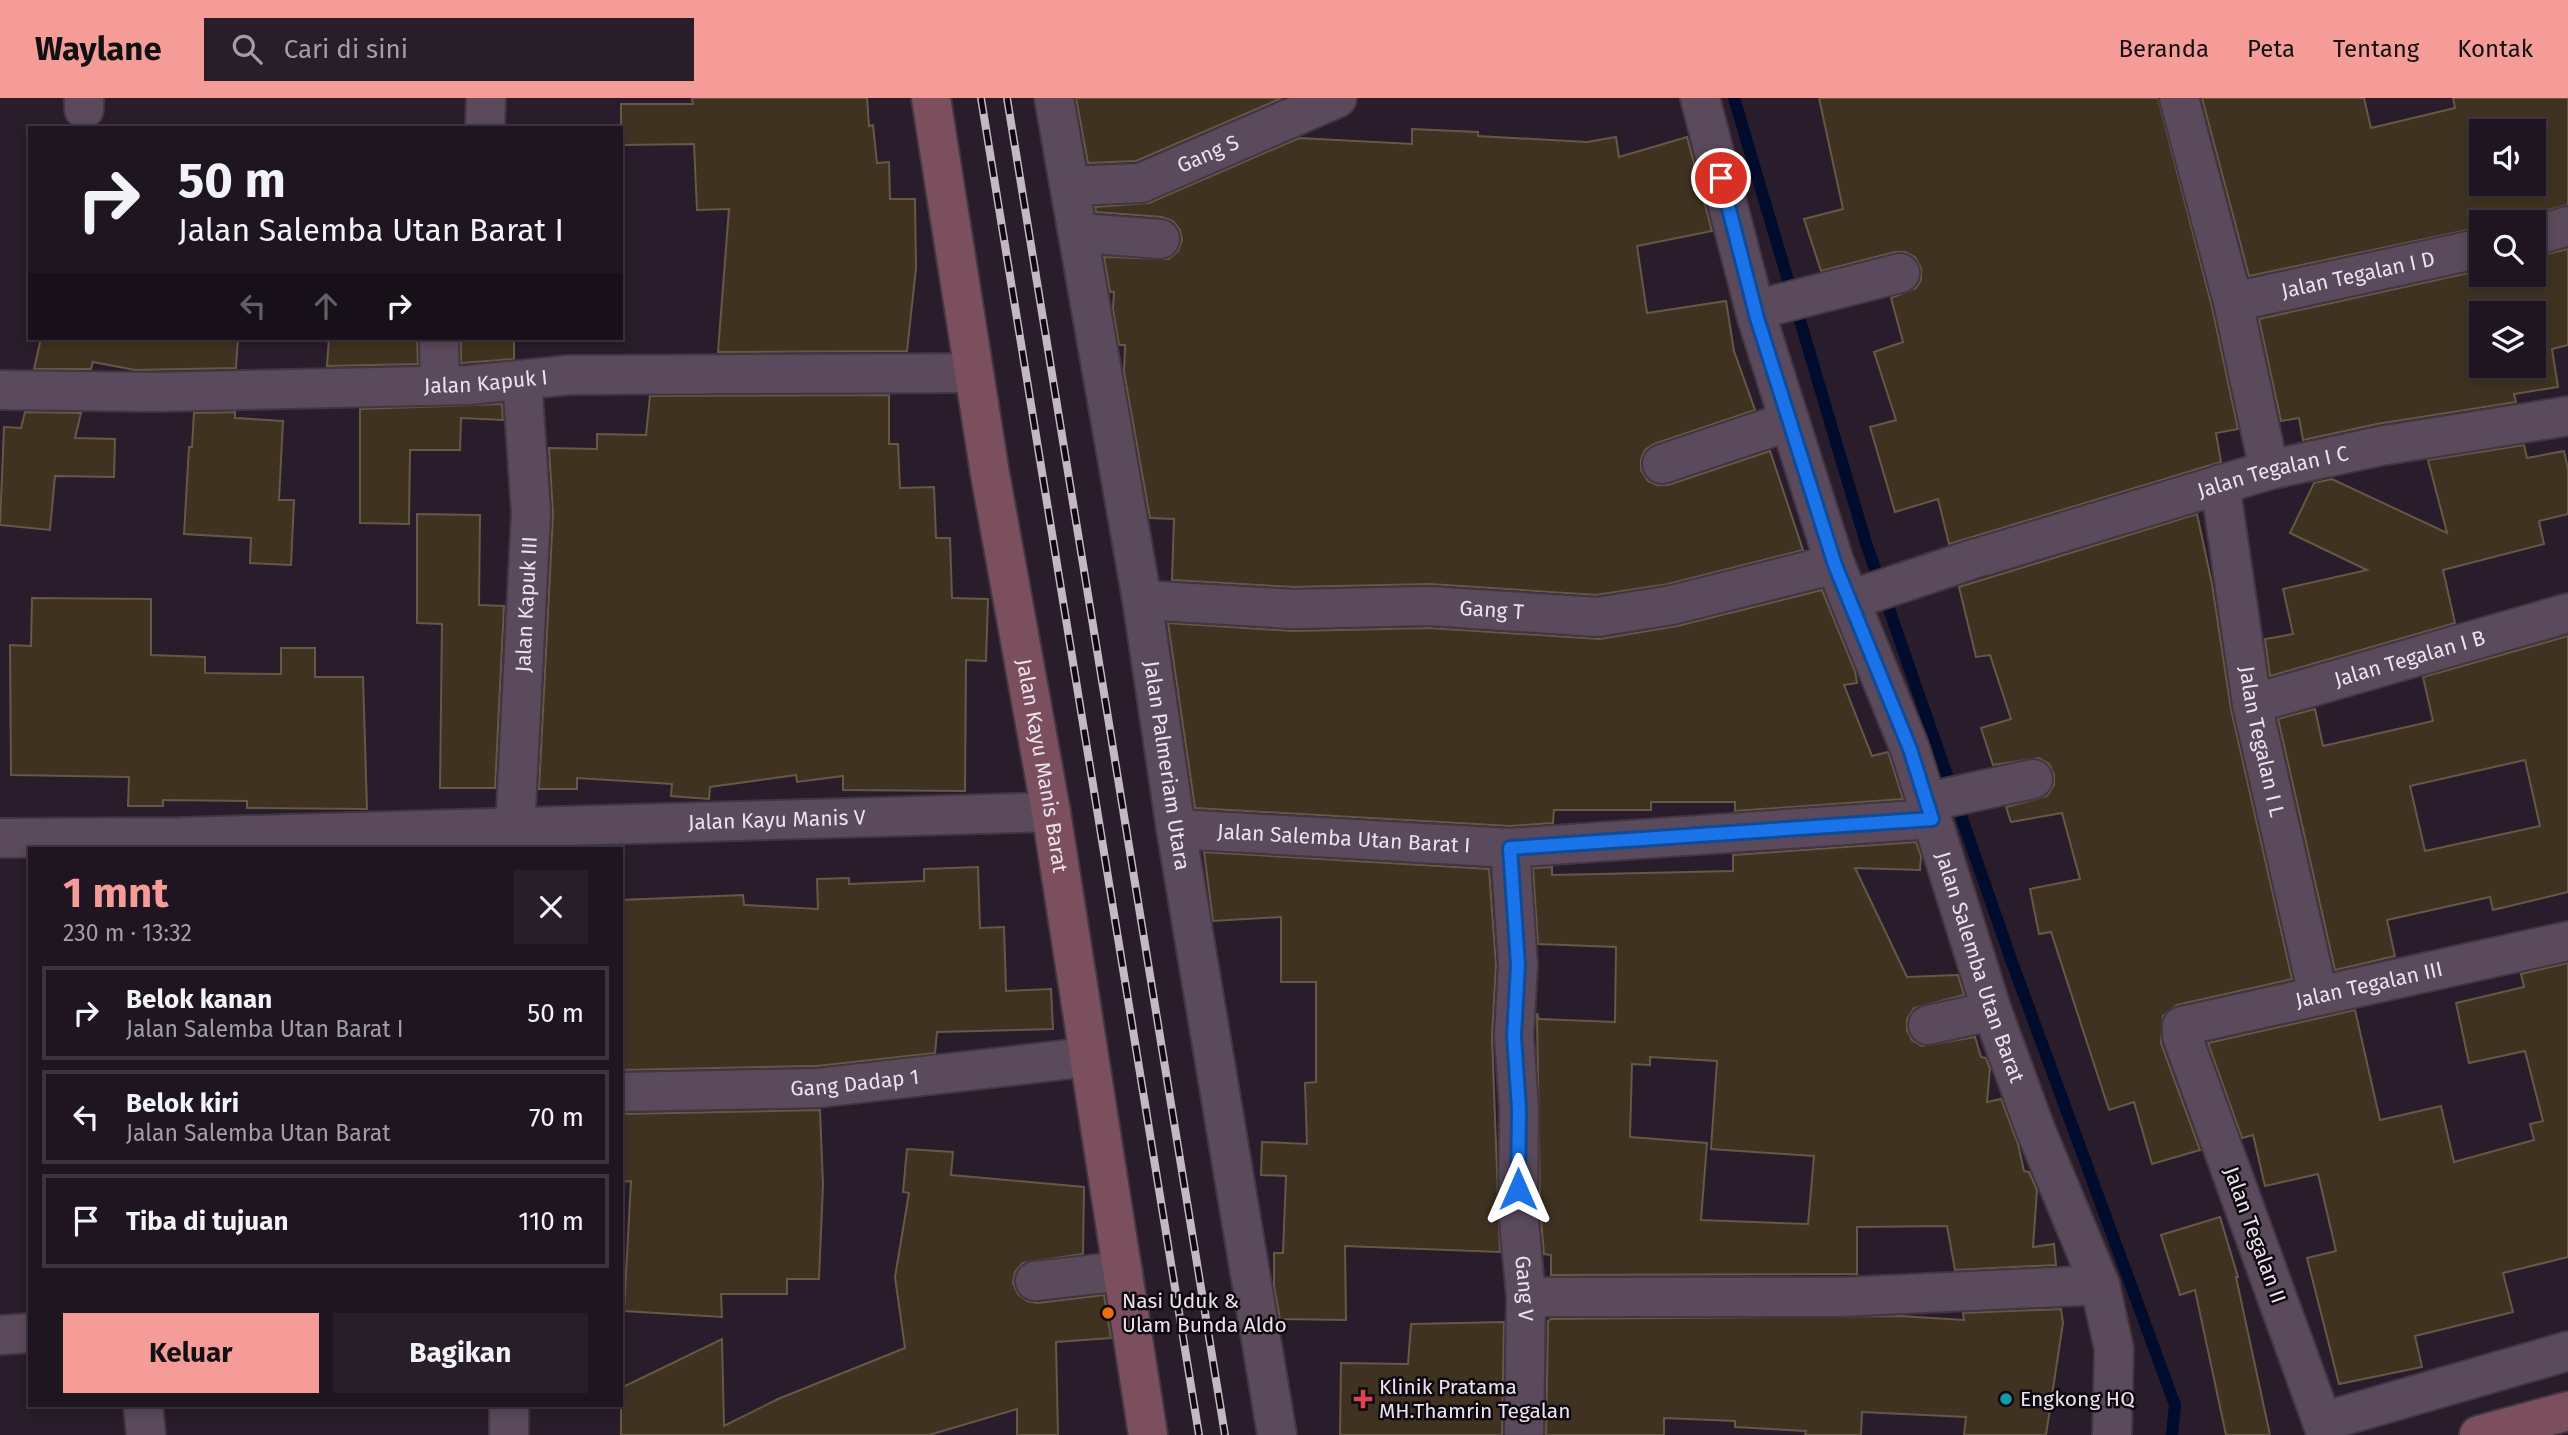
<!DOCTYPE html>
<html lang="id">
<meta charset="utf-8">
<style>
body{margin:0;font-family:"Fira Sans",sans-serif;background:#271e29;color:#f1f3f6;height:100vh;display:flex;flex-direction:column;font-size:26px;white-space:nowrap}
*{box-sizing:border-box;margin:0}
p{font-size:23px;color:#a19fa5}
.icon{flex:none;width:38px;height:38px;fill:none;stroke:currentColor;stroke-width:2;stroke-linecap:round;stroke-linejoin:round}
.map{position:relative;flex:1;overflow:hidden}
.details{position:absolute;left:28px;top:749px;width:595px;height:560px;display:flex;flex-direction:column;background:#1f1520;border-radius:0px;box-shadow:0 4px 10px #0003,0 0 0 2px #3c343e}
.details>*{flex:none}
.guide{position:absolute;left:28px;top:28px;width:595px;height:214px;border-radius:0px;box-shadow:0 4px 10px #0003,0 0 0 2px #3c343e;background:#1f1520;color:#f1f3f6;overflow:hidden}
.tools{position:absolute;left:2469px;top:21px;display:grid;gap:14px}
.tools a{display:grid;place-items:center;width:77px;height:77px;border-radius:0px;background:#1f1520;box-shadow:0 4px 10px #0003,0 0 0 2px #3c343e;font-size:35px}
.pin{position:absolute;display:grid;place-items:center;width:60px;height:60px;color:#fff;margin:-30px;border:4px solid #fff;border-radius:50%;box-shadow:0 2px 7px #0007}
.me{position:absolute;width:77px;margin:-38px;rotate:0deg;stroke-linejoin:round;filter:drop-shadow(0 0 5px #0008)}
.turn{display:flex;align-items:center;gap:24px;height:147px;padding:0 35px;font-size:32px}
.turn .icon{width:91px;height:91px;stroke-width:2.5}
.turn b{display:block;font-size:49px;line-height:60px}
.lanes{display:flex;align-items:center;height:66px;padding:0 35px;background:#0003;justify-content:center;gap:35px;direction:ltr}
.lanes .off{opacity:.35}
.round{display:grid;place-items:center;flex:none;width:74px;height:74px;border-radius:0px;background:#271e29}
.overview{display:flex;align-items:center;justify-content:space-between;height:119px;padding:0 35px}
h1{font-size:42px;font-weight:700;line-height:52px;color:#f59b98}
.action{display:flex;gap:14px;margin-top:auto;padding:14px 35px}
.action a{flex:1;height:80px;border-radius:0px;background:#f59b98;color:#111;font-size:28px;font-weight:700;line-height:80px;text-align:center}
.action a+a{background:#271e29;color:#f1f3f6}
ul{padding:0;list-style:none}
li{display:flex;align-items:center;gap:21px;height:94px;margin:0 14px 10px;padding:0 21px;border:4px solid #3c343e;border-radius:0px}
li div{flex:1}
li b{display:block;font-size:26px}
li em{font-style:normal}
header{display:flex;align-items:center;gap:42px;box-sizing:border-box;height:98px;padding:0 35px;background:#f59b98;color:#111}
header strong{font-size:33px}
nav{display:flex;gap:38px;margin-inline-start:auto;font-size:24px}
.search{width:490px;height:63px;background:#271e29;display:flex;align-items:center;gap:18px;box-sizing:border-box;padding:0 24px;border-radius:0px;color:#a19fa5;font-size:26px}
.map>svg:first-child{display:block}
</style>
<header>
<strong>Waylane</strong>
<div class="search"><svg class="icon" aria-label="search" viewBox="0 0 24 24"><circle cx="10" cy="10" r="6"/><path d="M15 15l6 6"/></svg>Cari di sini</div>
<nav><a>Beranda</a><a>Peta</a><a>Tentang</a><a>Kontak</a></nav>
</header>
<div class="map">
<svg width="2568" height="1337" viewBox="0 0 2568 1337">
<rect width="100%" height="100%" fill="#291c2b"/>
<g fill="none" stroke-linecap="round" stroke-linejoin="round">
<path stroke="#010b2b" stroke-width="12" d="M1734,0L1866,445L2013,867L2175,1307L2172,1337"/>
</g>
<path fill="#3f3221" stroke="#675846" stroke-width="2" fill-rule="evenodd" d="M692,0H867L869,28L873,27L877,65L889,64L890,101H915L916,170L907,253L718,254L729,111L697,112L694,46L621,47V6H693Z
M1076,0H1282L1136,63L1088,65Z
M1819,0H2158L2212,209L2238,331L2216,335L2221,364L1949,446L1938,401L1895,414L1870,329L1896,322L1874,254L1903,244L1891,200L1916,190L1921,182V170L1915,159L1905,154H1895L1821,173L1804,121L1843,111Z
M2202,0H2364L2371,30L2455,10L2453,0H2568V107L2528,117L2517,124H2482V129L2249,178ZM2482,33H2534V86H2482Z
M1412,31L1478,34V38L1587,44L1616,39L1619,59L1687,39L1712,133L1637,148L1647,215L1726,203L1734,253L1755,312L1654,346L1645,352L1641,361V372L1648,383L1657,387H1668L1770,353L1803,452L1668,486L1596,497L1430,486L1293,489L1172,482L1174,421L1150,420L1124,274L1125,247H1119L1113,211L1114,194H1110L1104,159L1169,161L1178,153L1182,142L1180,132L1173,123L1162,119L1096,114L1095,109L1149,105L1299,40L1412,46Z
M2568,151V247L2552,251L2558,289L2514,296L2516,304L2377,326L2303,342L2299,320L2281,323L2259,221L2482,172V177H2534V159ZM2482,215H2534V268H2482Z
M41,240H238L236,270L135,272L93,264L91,271H34Z
M329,240H417L418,266L327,268Z
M461,240H514V261L461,265Z
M889,297V346H898L900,390L934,389L936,440H950L952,500L988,501L986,563L966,562L965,693L843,692V678L797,684L796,677L710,689L709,701L671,698L672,686L577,680V691H539L553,416L549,350L597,351V336L646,337L650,298Z
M502,306L503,322L461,320L460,352H410L409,426L360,425V311Z
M25,314L81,315L75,340L115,341L114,379L55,378L50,432L0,427L4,329L21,330Z
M235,314V320L283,323L279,402H294L291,467L250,465L251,440L184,436L189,349H192L194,315Z
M2524,347L2527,360L2564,353L2568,371V416L2539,423L2544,446L2443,472L2455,525L2270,578L2265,541L2293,536L2283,491L2367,472L2290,435L2314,385L2332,381L2447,435L2428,362Z
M417,416L480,417L479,507L504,508L495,690H440L442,526L417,525Z
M2197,416L2212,486L2231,611L2292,881L2177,907L2163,918L2161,945L2200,1052L2152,1066L2134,1004L2109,1012L2051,834L2039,836L2030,791L2080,781L2062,715L2011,724L2006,709L2047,698L2054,687V676L2049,666L2039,660L1993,667L1981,630L2011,621L1990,557L1976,559L1959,489Z
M1822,492L1855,573L1857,585L1844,587L1872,658L1888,654L1903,701L1735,713V704H1651V712H1554L1553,725L1510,728L1195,710L1168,525L1293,533L1429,530L1600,541L1677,528Z
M32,500L151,501V557L205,559V575L281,576V550H315V579H363L367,711L247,710V703L163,702V708H128L129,679L11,677L10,547L31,548Z
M2568,538V794L2493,812L2490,799L2387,822L2395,858L2335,872L2278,621L2315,611L2323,648L2433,623L2423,579ZM2525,662L2540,728L2425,753L2410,688Z
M1916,744L1921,758L1920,772L1855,770L1907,879L1958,877L1964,897L1914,910L1907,921V932L1912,942L1922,948L1975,939L1981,959L1986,960L1990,971L1987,1004L2001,1001L2018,1046L2024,1073L2029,1074L2037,1092L2033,1149L2054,1146L2056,1167L1955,1172L1947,1128L1857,1129V1176L1551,1177V1157L1544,1156L1540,1111L1537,915L1539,921L1615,924L1616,849L1538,846L1533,770L1552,769V777L1733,773V757ZM1650,959L1717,963L1711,1051L1814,1058L1808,1126L1701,1122L1707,1045L1630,1039L1632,966L1650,967Z
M1204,754L1489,771L1496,867L1492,939L1500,1154L1345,1148L1346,1222L1280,1221L1274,1189V1155H1283L1286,1078L1261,1077L1262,1044L1307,1046L1305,985L1316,984V884H1281V819L1213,823Z
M978,769L980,830L1004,829L1006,893L1051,891L1053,931L937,934L935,955L817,968L621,972V802L743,797L744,807L818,811L817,781L849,780V786L924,783V771Z
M2568,865V1159L2503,1175L2513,1214L2415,1238L2422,1269L2339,1286L2307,1160L2336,1153L2318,1076L2265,1088L2253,1037L2242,1040L2208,945L2355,912L2380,1022L2441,1008L2454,1064L2534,1042L2530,1026L2543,1023L2525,953L2469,965L2456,905L2524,889L2521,876Z
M820,1012L823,1087L819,1181H787V1196H721L722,1219L624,1213L631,1083L621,1084V1016Z
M907,1051L953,1054L951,1077L1084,1089L1083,1156L1023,1165L1015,1174L1013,1185L1018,1196L1027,1203L1037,1205L1104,1197L1111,1240L1056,1244L1058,1337H1017V1311L929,1337H621V1290L722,1241L724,1328L778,1301L905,1250L895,1179L909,1095L903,1094Z
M2220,1119L2238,1179H2236L2270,1337H2226L2195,1192L2180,1197L2161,1137Z
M2061,1211L2063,1225L2046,1337H1964L1966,1319L1862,1314L1861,1337H1805L1806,1333L1735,1329V1323L1664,1320V1337H1546L1548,1223L1551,1221L1900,1218L1964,1222L1963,1215Z
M1504,1224L1502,1337H1340L1341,1265L1408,1266L1411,1226Z"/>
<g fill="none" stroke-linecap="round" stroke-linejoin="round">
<g stroke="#423643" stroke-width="42">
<g id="street">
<path id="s1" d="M1054,0L1142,502L1176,731L1277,1337"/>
<path id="s2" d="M1700,0L1757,220L1835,466L1910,651L1992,913L2036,1033L2100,1187L2114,1251L2112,1337"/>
<path d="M2179,0L2233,204L2269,372"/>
<path d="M84,11V0"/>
<path d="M485,30L486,0"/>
<path id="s3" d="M1072,88L1141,85L1337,0"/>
<path d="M1080,135L1160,141"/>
<path d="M2534,138L2568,128"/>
<path id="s4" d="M2233,204L2482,150"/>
<path d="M1755,212L1900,175"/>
<path d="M439,240L440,287"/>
<path id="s5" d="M0,292L155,294L469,287L569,277L974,275"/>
<path d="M1662,366L1790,323"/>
<path id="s6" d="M2220,386L2252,606L2318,897"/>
<path id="s7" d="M1984,458L2269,372L2380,348L2568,318"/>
<path id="s8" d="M1142,502L1293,511L1429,508L1597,519L1672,507L1835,466"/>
<path d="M1850,502L1976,460"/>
<path id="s9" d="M2252,606L2568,515"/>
<path d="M1927,704L2033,681"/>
<path id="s10" d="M515,730L531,415L522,282"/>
<path id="s11" d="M1176,731L1510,750L1932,721"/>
<path id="s12" d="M0,740L182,739L1051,714"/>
<path id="s13" d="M1510,750L1518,867L1514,938L1519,1011L1518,1112L1526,1199L1524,1337"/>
<path d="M1928,927L1992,913"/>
<path id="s14" d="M621,994L818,990L1088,959"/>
<path d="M1035,1183L1123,1173"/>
<path d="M1526,1199H1840L2100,1187"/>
<path d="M0,1237L30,1235"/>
<path d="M143,1307L146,1337"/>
<path d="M2322,1324L2568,1253"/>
<path d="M509,1337V1307"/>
<path id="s15" d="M2327,1337L2182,938V928L2568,843"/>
</g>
</g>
<g stroke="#423643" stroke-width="42">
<g id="secondary">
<path id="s16" d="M931,0L990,376L1051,714L1148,1337"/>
<path d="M2479,1337L2568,1313"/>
</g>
</g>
<use href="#street" stroke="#5a4a5b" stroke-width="38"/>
<use href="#secondary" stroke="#7c4f5e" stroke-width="38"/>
<g stroke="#c3b8c4" stroke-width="8">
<path id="rail" d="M981,0L1199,1337
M1007,0L1225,1337"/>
</g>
<use href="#rail" stroke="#0e090f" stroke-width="5" stroke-dasharray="16" stroke-linecap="butt"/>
</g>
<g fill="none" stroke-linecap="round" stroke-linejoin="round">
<g stroke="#114b97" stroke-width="18">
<path id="route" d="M1518,1091L1519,1011L1514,938L1518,867L1510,750L1932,721L1910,651L1835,467L1757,220L1721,80"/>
</g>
<use href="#route" stroke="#1a73e8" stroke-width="12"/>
</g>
<circle fill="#e8710a" stroke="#0e090f" stroke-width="2.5" cx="1108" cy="1215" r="7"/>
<path fill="#e0444e" stroke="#0e090f" stroke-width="2.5" d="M1359.5 1290.5h7v7h7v7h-7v7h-7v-7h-7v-7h7z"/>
<circle fill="#0f9aa8" stroke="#0e090f" stroke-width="2.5" cx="2006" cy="1301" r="7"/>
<g text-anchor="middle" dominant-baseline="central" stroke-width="5" stroke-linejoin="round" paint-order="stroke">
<g font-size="21" fill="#ece2ed" stroke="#0e090f">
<text stroke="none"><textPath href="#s3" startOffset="142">Gang S</textPath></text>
<text stroke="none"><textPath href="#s4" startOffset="128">Jalan Tegalan I D</textPath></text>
<text stroke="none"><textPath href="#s5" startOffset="486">Jalan Kapuk I</textPath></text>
<text stroke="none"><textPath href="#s7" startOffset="301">Jalan Tegalan I C</textPath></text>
<text stroke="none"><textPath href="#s10" startOffset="224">Jalan Kapuk III</textPath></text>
<text stroke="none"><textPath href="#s8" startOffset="350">Gang T</textPath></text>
<text stroke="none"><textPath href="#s9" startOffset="164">Jalan Tegalan I B</textPath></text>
<text stroke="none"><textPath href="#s6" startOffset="261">Jalan Tegalan I L</textPath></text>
<text stroke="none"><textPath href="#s16" startOffset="677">Jalan Kayu Manis Barat</textPath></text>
<text stroke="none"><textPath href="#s1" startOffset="677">Jalan Palmeriam Utara</textPath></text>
<text stroke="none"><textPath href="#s12" startOffset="777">Jalan Kayu Manis V</textPath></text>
<text stroke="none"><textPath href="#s11" startOffset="168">Jalan Salemba Utan Barat I</textPath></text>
<text stroke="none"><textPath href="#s2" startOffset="914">Jalan Salemba Utan Barat</textPath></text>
<text stroke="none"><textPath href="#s15" startOffset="626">Jalan Tegalan III</textPath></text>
<text stroke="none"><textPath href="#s14" startOffset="234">Gang Dadap 1</textPath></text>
<text transform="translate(2255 1137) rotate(70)">Jalan Tegalan II</text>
<text stroke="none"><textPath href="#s13" startOffset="441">Gang V</textPath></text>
</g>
<g font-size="21" fill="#ece2ed" stroke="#0e090f" text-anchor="start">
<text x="1122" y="1203">Nasi Uduk &amp;<tspan x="1122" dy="24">Ulam Bunda Aldo</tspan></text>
<text x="1379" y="1289">Klinik Pratama<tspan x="1379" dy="24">MH.Thamrin Tegalan</tspan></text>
<text x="2020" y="1301">Engkong HQ</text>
</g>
</g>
</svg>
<div class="tools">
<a><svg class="icon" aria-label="sound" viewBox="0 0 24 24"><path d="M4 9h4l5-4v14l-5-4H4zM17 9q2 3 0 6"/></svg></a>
<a><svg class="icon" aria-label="search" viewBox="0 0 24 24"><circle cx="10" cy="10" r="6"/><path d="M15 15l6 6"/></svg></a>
<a><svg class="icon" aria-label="layers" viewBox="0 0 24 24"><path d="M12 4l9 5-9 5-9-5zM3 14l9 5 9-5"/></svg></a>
</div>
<div class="pin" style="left:1721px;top:80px;background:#d93025"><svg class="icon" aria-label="arrive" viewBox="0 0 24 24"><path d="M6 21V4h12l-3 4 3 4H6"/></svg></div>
<svg class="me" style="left:1518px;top:1091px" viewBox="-20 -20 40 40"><path d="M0-17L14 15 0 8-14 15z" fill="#1a73e8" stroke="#fff" stroke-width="4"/></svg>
<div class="guide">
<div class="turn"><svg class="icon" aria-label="right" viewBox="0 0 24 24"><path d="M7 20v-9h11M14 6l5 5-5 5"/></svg><div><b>50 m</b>Jalan Salemba Utan Barat I</div></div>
<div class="lanes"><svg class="icon off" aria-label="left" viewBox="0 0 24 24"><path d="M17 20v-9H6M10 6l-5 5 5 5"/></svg><svg class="icon off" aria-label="ahead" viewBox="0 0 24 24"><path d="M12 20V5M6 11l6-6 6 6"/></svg><svg class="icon" aria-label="right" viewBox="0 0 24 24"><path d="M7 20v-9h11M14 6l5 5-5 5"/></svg></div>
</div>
<section class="details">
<div class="overview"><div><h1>1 mnt</h1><p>230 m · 13:32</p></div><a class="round"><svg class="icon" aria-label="close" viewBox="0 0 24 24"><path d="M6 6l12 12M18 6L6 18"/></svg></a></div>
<ul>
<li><svg class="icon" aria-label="right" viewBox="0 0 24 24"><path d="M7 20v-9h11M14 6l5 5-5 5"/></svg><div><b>Belok kanan</b><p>Jalan Salemba Utan Barat I</p></div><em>50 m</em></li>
<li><svg class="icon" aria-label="left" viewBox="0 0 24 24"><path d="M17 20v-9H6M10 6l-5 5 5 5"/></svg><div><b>Belok kiri</b><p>Jalan Salemba Utan Barat</p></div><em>70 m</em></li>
<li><svg class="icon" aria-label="arrive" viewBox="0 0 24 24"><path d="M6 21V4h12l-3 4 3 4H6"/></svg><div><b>Tiba di tujuan</b></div><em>110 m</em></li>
</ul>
<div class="action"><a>Keluar</a><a>Bagikan</a></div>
</section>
</div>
